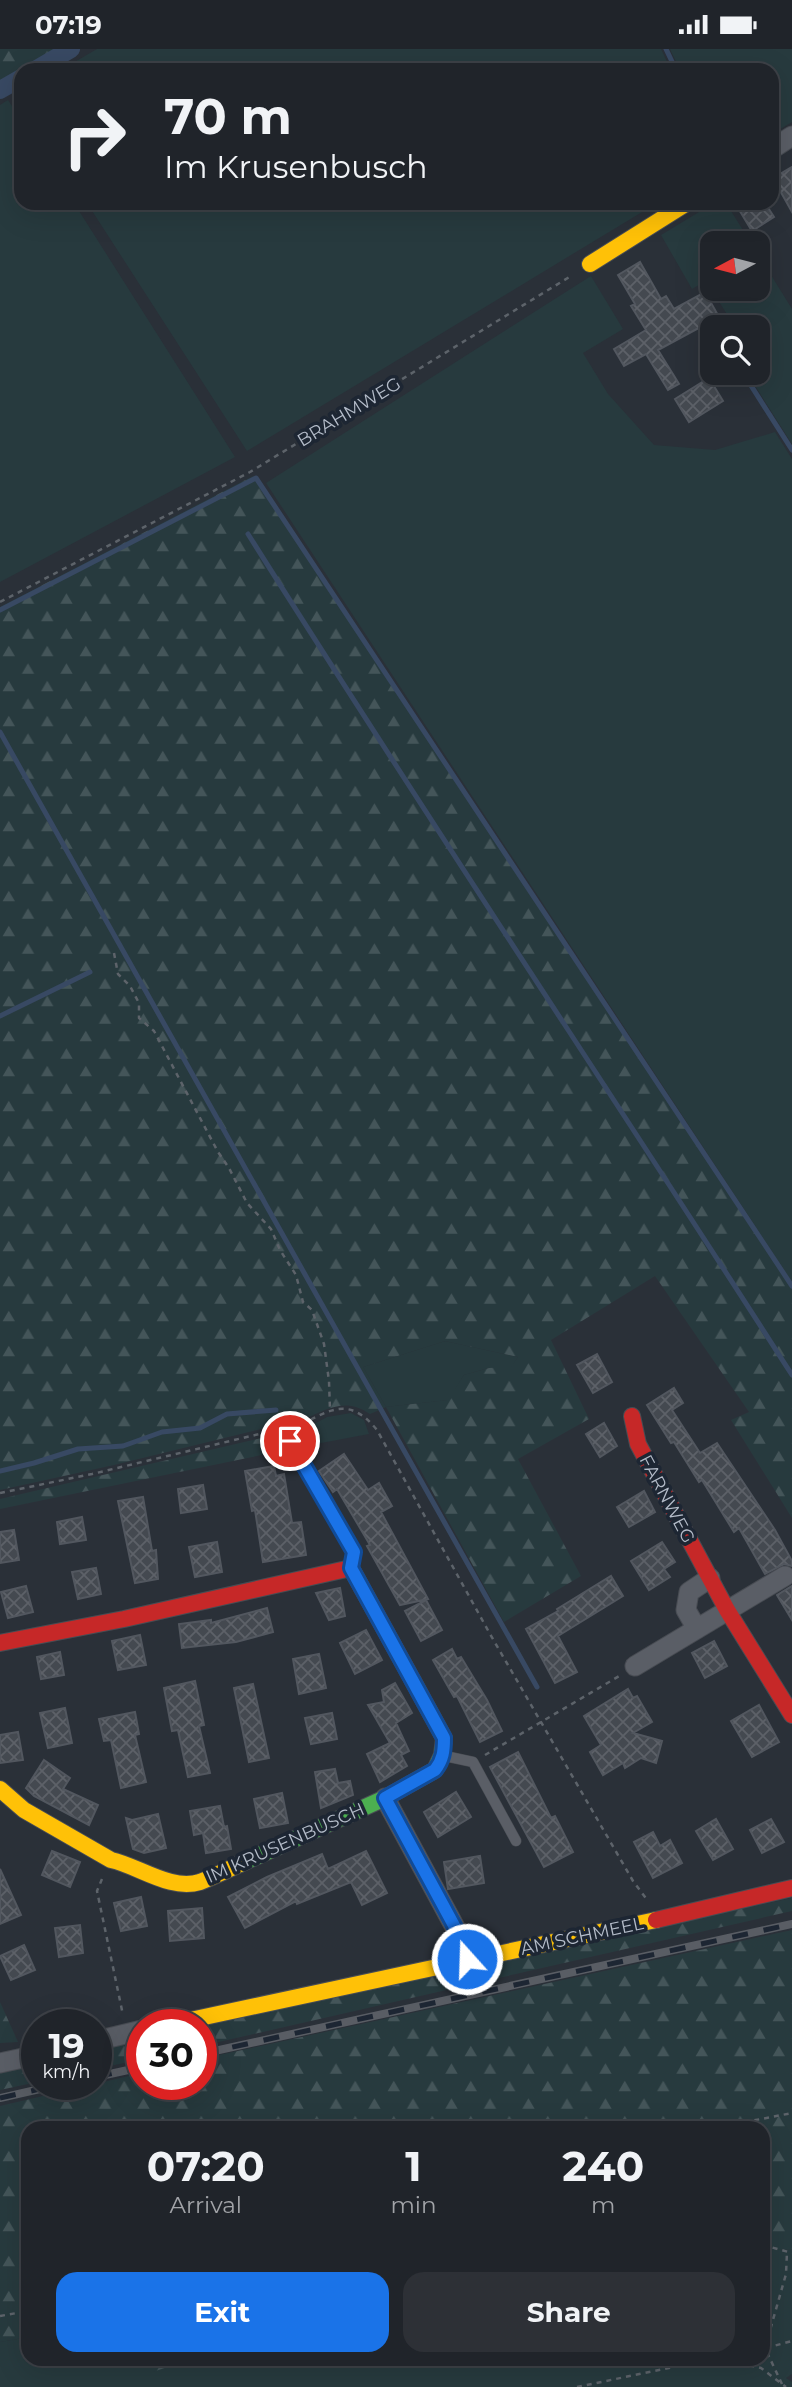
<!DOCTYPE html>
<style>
body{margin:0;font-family:Montserrat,sans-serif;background:#2d3036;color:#f1f3f6;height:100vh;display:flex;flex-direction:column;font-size:26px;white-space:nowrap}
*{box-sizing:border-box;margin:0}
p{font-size:23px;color:#a2a4a8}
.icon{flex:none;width:38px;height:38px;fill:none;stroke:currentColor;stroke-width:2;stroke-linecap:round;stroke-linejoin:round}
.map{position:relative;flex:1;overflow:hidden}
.details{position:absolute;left:21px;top:2072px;width:749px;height:245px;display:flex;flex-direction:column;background:#20242a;border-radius:21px;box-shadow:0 7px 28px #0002,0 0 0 2px #3d4147}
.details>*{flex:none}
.guide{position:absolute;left:14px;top:14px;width:765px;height:147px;border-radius:21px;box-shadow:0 7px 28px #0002,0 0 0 2px #3d4147;background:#20242a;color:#f1f3f6;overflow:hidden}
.needle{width:46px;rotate:263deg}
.fabs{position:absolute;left:700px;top:182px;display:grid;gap:14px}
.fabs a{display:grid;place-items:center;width:70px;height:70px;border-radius:14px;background:#20242a;box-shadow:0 7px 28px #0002,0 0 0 2px #3d4147;font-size:35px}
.speed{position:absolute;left:21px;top:1960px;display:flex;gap:14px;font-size:35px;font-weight:700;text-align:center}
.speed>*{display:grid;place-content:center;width:91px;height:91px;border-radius:50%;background:#20242a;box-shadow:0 7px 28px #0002,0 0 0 2px #3d4147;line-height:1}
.speed small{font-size:18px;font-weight:400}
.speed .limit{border:10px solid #d22;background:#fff;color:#111}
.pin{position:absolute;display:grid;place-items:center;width:60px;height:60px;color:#fff;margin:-30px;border:4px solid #fff;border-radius:50%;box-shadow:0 2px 7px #0007}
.me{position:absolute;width:77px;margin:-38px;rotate:340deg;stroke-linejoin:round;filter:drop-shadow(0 0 5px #0008)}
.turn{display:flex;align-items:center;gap:24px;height:147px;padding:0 35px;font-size:32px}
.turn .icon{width:91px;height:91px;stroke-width:2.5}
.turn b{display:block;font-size:49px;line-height:60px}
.eta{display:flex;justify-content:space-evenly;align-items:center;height:119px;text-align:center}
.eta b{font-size:42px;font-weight:700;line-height:49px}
.cta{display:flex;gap:14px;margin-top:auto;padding:14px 35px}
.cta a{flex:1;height:80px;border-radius:21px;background:#1a73e8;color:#fff;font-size:28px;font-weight:700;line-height:80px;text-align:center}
.cta a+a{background:#2d3036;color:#f1f3f6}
.status{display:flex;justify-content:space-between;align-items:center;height:49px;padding:0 35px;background:#20242a;direction:ltr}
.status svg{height:19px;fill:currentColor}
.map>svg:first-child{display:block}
</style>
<div class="status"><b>07:19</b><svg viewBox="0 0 49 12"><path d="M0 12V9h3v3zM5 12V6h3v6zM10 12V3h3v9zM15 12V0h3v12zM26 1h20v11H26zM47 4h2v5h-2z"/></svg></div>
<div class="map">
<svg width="792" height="2338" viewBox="0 0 792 2338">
<defs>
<pattern id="forest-firs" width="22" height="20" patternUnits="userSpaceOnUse" patternTransform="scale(1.75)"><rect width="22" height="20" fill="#273a3e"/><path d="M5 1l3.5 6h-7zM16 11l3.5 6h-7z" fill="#445559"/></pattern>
<pattern id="building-cross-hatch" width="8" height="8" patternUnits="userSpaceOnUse" patternTransform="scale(1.75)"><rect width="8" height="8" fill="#444950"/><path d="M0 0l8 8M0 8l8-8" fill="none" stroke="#5d6168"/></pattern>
</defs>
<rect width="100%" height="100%" fill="#2a3038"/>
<path fill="#273a3e" d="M97,0H661L671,21H61Z
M670,0H792V73L772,85V21H680Z
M8,51L21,71V154H74L235,408L0,533V56Z
M87,154H657L247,402Z
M714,154H726L751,194H712V240H758V205L792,260V395L747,324H758V278H735L706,232L692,240L661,186Z
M591,227L623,280L583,304L608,345L654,396L715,401L775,383L792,410V1233L266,434Z
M445,1292L518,1308L511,1319H489L464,1326L449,1351L386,1358L363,1318Z
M351,1364L364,1371L369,1385L300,1398L294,1386L327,1368Z
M763,2199L792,2201V2325L786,2329L792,2333V2338H0V2293L28,2288V2310H139L145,2325L191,2310H763Z"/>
<path fill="url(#forest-firs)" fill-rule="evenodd" d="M0,0H58L0,34Z
M253,427L792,1238V1469L731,1371L749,1363L655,1227L551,1291L589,1370L518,1410L581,1527L504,1573L386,1358L370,1365C343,1346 323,1363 295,1374C288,1376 280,1376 273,1377L114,1416L0,1441V558ZM445,1292L518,1308L511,1318L489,1319L464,1326L448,1351L386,1358L363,1318Z
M274,1386L286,1401L0,1460V1450Z
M792,1849V1862L201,1997V1977Z
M792,1881V2201L763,2199V2079H28V2288L0,2293V2057L142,2024V2035H201V2010Z
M0,1953L18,1993L0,1994Z
M142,1990V2010L96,2020V2001Z
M37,2014V2033L0,2041V2023Z
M139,2310H191L144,2326Z"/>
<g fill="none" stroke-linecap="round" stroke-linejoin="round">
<path stroke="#384963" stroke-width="5" d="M666,0L676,21
M743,324L792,401
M248,485C426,768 612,1045 792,1326
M0,561L256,429L792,1237
M0,683L537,1638
M0,967L90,923
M0,1422L34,1414L78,1400L123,1397L162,1383L200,1379L227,1365L276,1361"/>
<path stroke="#384963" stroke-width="18" d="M35,21L71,0
M0,41L21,29"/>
</g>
<path fill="url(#building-cross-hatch)" stroke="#52575f" stroke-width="2" d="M792,118V163L773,129Z
M735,154H765L774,168L752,182Z
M640,213L661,250L666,247L674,260L705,243L719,268L658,301L679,335L668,341L646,305L624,317L614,300L646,281L631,257L635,255L618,226Z
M709,329L723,352L689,373L675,350Z
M597,1305L612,1333L593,1344L577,1316Z
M674,1339L683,1354L672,1361L700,1404L717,1394L775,1481L792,1512V1517L784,1515L765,1525L739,1479L734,1483L702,1431L699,1433L674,1393L671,1394L647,1356Z
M604,1374L617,1397L600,1408L586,1385Z
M344,1405L368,1441L379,1434L392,1457L381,1463L428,1550L400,1556L367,1497L370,1496L337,1440L333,1443L319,1422Z
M274,1417L276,1427L284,1425L292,1474L301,1473L306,1506L263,1513L255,1461L252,1462L245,1422Z
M203,1436L207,1460L181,1464L178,1440Z
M644,1442L655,1463L629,1478L617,1458Z
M143,1448L152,1502L156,1501L158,1530L135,1534L118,1452Z
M82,1468L86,1491L60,1495L57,1473Z
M14,1481L19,1511L0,1514V1483Z
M217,1493L222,1523L195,1528L189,1498Z
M662,1493L675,1513L664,1520L670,1528L649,1541L631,1512Z
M96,1519L101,1545L78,1550L72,1523Z
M611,1527L623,1547L558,1587L577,1623L555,1634L526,1580L558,1562L557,1560Z
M26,1537L33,1563L8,1569L1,1543Z
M792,1537V1571L777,1546Z
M340,1539L345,1567L329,1571L316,1544Z
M426,1551L442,1581L421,1592L405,1562Z
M267,1559L273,1583L236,1593L182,1599L179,1575L211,1571V1574Z
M366,1581L382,1611L355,1625L340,1594Z
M140,1586L146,1616L118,1621L112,1592Z
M714,1592L727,1617L705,1629L692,1604Z
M452,1600L457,1610L461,1608L487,1651L502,1682L480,1693L457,1647L454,1648L433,1611Z
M60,1603L64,1626L41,1630L37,1608Z
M319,1605L326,1639L299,1645L293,1610Z
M195,1632L204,1676L199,1677L210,1724L188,1728L178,1681L172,1682L164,1639Z
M395,1634L412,1664L396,1674L409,1702L401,1706L407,1717L380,1733L367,1705L390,1694L368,1656L384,1653L382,1641Z
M253,1635L269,1709L249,1713L234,1639Z
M628,1640L633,1649L637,1647L652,1673L633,1684L662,1692L656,1714L641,1709L625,1719L623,1714L603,1726L590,1703L601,1696L584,1667Z
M759,1656L779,1693L752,1708L731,1672Z
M65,1659L72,1694L48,1699L40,1664Z
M135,1663L139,1685L135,1686L146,1733L121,1739L111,1691L104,1692L99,1670Z
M332,1664L337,1690L311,1695L305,1669Z
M18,1683L23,1711L0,1714V1686Z
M518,1703L551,1769L555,1767L573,1803L544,1818L490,1718Z
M44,1711L70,1729L63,1740L98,1756L89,1776L34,1747L26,1739Z
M335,1720L338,1734L350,1732L353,1746L321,1759L315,1723Z
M456,1743L471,1768L438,1788L424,1763Z
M282,1744L288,1774L260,1779L254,1750Z
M220,1757L224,1778L227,1777L231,1800L206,1804L203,1784L194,1786L190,1762Z
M158,1765L166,1799L144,1804L133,1800L126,1769L132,1771Z
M716,1770L733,1800L713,1811L696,1782Z
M771,1770L784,1793L762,1804L750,1781Z
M653,1783L660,1797L670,1791L682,1814L653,1829L634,1793Z
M52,1802L80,1813L70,1838L42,1826Z
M366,1802L387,1844L362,1856L351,1833L297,1855L296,1852L245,1879L228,1848L267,1828L322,1805L328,1820Z
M480,1807L484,1834L448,1840L444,1813Z
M0,1820L21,1866L0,1875Z
M141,1848L147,1877L121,1882L114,1854Z
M202,1859L204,1889L170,1892L168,1862Z
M80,1876L83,1904L59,1908L55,1879Z
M24,1896L35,1921L11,1931L0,1907Z"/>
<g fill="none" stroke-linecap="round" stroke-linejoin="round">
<g stroke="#484c53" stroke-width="11">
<path id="lane" d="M290,1392L354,1503L351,1518
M445,1707L473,1713L516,1792"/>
</g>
<g stroke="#484c53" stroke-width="21">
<path id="street" d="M772,100L792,87
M697,1580L686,1561L689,1543L710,1529
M635,1617L785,1527
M385,1749L464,1895L467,1910
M96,1992L142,1981
M0,2014L37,2006"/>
</g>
<g stroke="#484c53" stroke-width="18">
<path id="fast" d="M240,1815L385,1749L435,1721L442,1706L444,1689L413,1632"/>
</g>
<g stroke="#484c53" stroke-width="18">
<path id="slow" d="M590,215L687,154
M0,1740L24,1761L111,1811C139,1817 170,1842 200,1833C213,1828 227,1821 240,1815
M167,1976L656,1871"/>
</g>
<g stroke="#484c53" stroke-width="18">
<path id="jam" d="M632,1367L638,1395L727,1561L792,1666
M0,1594L124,1570L351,1519L413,1632
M656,1871L792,1839"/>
</g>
<path stroke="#5d636a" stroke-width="2.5" stroke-dasharray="5 5" stroke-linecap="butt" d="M0,553L250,423L571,227
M114,904L118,925L130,937L139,954V969L154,982L218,1103L229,1119L247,1154L271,1180L280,1201L296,1226L303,1253L312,1261L324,1295L329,1332L330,1361
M293,1380C328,1362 348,1345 377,1381L490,1585L633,1832L648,1852
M0,1444L92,1425L272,1382L280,1384
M485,1706L621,1626
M102,1830L97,1842L123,1966
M715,2079L792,2064
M763,2196L792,2204
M0,2267L28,2262
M766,2299L792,2292
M720,2310L761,2319L786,2338
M782,2335L765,2299L786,2225L787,2203
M577,2338L712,2310"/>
<use href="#lane" stroke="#5a5e66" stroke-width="10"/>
<use href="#street" stroke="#5a5e66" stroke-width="19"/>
<use href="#fast" stroke="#4caf50" stroke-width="16"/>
<use href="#slow" stroke="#ffc107" stroke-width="16"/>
<use href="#jam" stroke="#c62828" stroke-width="16"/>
<g stroke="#595d64" stroke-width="8">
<path id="rail" d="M201,2005L792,1875
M96,2028L142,2018
M0,2049L62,2035"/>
</g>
<use href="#rail" stroke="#1d2633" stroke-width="5" stroke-dasharray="16" stroke-linecap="butt"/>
</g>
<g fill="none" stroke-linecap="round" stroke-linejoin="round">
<g stroke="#114b97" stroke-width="18">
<path id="route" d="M290,1392L354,1503L351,1519L444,1689C444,1702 443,1711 435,1721L385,1749L464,1895L467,1910"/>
</g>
<use href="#route" stroke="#1a73e8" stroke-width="12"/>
</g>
<g text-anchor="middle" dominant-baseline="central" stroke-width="7" stroke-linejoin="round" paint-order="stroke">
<g font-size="18" fill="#b4bcc9" stroke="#1d2633">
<text transform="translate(349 363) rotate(-31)">BRAHMWEG</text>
<text transform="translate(667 1450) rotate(62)">FARNWEG</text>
<text transform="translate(285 1794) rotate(-24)">IM KRUSENBUSCH</text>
<text transform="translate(582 1887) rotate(-12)">AM SCHMEEL</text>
</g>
</g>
</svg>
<div class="fabs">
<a><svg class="needle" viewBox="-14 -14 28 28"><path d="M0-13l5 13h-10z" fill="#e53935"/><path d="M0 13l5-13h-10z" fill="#a2a4a8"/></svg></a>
<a><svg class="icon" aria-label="search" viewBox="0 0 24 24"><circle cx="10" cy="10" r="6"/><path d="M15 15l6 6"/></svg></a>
</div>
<div class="speed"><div>19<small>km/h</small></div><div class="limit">30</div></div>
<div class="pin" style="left:290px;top:1392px;background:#d93025"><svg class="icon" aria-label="arrive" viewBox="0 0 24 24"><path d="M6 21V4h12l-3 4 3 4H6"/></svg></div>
<svg class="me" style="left:467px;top:1910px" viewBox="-20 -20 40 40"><circle r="17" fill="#1a73e8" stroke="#fff" stroke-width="3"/><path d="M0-11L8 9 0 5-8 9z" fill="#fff"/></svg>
<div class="guide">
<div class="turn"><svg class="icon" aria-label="right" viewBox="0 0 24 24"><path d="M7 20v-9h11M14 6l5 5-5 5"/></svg><div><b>70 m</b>Im Krusenbusch</div></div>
</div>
<section class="details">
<div class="eta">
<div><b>07:20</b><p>Arrival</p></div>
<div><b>1</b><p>min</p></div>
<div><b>240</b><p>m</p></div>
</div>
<div class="cta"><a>Exit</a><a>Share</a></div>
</section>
</div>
